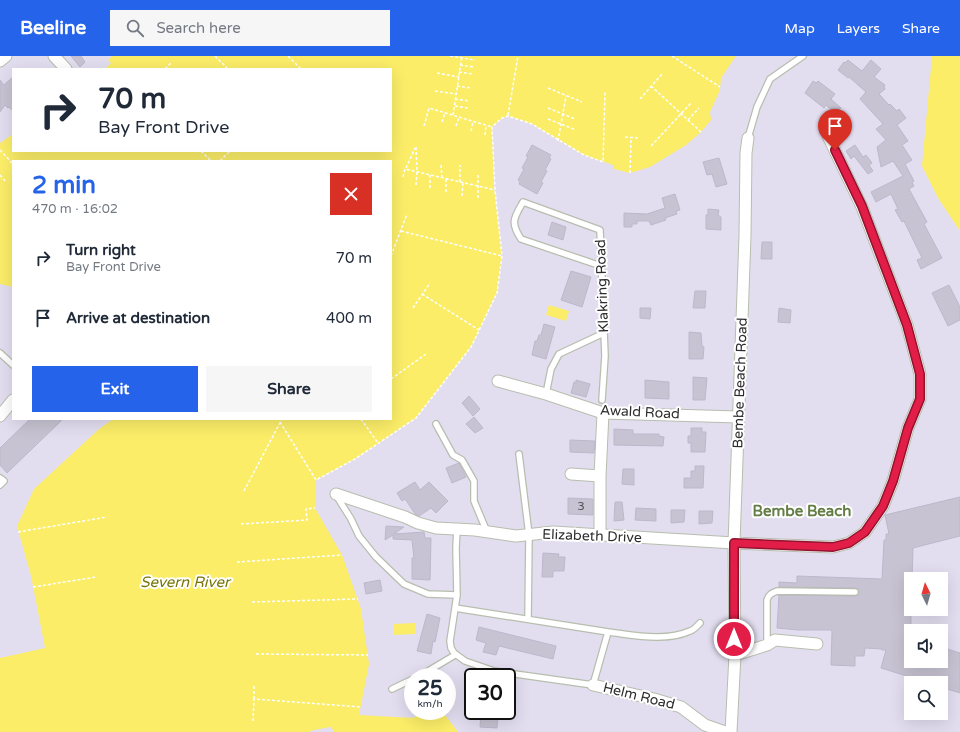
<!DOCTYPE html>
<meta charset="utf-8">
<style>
body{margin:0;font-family:"Varela Round",sans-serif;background:#f6f6f7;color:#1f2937;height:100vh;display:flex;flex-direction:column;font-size:15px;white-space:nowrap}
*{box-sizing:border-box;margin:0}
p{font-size:13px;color:#747a83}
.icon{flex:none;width:22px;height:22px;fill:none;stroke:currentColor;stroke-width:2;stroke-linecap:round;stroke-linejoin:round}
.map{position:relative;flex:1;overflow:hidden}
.side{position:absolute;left:12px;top:104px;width:380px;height:260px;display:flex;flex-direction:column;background:#fff;border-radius:0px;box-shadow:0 4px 16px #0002}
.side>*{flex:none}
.top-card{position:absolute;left:12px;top:12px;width:380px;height:84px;border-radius:0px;box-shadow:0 4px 16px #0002;background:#fff;color:#1f2937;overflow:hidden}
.needle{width:26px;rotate:355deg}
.controls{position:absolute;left:904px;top:516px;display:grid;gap:8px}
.controls a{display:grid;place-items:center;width:44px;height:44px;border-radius:0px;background:#fff;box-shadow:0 4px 16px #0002;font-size:20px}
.speed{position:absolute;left:404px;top:612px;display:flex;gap:8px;font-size:20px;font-weight:700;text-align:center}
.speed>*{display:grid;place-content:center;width:52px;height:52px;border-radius:50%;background:#fff;box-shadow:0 4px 16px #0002;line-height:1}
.speed small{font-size:10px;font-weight:400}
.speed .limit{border:2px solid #111;border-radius:6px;background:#fff;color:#111}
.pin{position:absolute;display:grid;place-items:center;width:34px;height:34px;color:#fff;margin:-41px -17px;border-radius:50% 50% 50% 0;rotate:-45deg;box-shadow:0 0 4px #0007}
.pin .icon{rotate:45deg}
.me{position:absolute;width:44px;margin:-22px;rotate:0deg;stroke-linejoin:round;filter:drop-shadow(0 0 3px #0008)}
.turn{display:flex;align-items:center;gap:14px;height:84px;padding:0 20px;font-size:18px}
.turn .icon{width:52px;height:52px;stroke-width:2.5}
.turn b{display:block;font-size:28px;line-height:34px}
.round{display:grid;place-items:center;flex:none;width:42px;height:42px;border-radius:0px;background:#f6f6f7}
.headline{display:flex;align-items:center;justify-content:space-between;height:68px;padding:0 20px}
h1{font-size:24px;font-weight:800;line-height:30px;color:#2563eb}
.cta{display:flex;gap:8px;margin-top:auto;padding:8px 20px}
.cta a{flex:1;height:46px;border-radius:0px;background:#2563eb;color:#fff;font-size:16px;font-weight:800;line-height:46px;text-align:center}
.cta a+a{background:#f6f6f7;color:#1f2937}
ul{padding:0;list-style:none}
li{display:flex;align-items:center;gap:12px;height:60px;padding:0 20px}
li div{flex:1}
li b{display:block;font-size:15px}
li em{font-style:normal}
header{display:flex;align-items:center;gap:24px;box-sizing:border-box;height:56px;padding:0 20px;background:#2563eb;color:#fff}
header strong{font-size:19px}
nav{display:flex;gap:22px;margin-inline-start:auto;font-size:14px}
.search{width:280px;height:36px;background:#f6f6f7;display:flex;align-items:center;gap:10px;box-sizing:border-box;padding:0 14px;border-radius:0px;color:#747a83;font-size:15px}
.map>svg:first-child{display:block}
</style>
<header>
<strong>Beeline</strong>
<div class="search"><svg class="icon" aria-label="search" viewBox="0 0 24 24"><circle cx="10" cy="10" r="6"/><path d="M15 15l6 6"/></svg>Search here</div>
<nav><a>Map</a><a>Layers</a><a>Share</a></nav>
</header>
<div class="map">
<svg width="960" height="676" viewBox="0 0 960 676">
<rect width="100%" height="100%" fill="#e2def0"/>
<path fill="#fbed68" d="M112,0H736L721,22L720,34L710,56L711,64L701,76L686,89L650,111L630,117L614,113L613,109L584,99L532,68L508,60L502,62L492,71L494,130L502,200L497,237L471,291L416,362L355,403L316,424L315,452L342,499L361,553L369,608L359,659L414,662L418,655H425L445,659L458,676H334L331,671L314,674L309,676H0V602L45,592L31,520L17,470L34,433L99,373L113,363H391V105H13V231L0,228V87L13,78V95H391V13H105L111,7L108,4Z
M932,0H960V175L938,142L922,110Z
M549,249L569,255L566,265L546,259Z
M415,567V578L394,579L393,568Z"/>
<path fill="#c7c3d2" stroke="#bdb7cc" d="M71,0H81L85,6L80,11Z
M848,4L862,15L871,4L881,13L874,21L885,29L884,31L885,33L879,38L889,49L890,48L897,55L899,53L906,62L897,69L908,85L902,89L912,104L905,108L914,125L912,126L914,130L909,133L927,166L924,168L942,202L921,213L917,204L922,202L904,165L902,166L895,154L898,153L891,138L876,146L871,136L903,120L893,105L881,111L877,91L886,84L876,73L883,68L860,43L866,36L849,21L848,22L838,14L844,6L845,7Z
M13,21V55L9,51L8,52L5,49L0,56V24L4,29Z
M813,25L816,27L818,25L835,38L831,43L841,52L835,57L826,49L824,52L805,37Z
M532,89L551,99L549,102L551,103L545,114L547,115L541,126L543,127L537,138L519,128L520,125L518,124L524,113L522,112L528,101L526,100Z
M855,89L863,101L866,99L872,107L869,109L873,115L868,118L854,100L851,103L846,95Z
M719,102L727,128L716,131L712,118L707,119L703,106Z
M675,138L680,154L676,155L677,158L665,162L666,164L651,169L649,165H637V168H632V171H624V157L647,158L665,152L662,142Z
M708,153L719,154L718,159L721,161V174L706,173V159H708Z
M552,166L566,171L563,184L548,179Z
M762,186H772V203H761Z
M571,215L591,221L582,251L561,244Z
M949,229L960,251V264L948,270L932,237Z
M695,235H706L705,252H693Z
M640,252H651L650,263L640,262Z
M779,252L791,254L790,267L778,266Z
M544,268L555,271L546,303L532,299L535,285H537L539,279H541Z
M689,276L701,277L702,290L704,291L703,303H689Z
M693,321L707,322L705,344H693Z
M576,324L590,328L586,341L571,337L574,326L576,327Z
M645,324L669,326V343L645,342Z
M469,340L480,353L473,360L462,347Z
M474,361L483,372L475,377L466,368Z
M30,363H63L7,417L0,409V392Z
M691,372H702V376H706L705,396H691V387H688V380H691Z
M614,373L633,374V378H659V380L664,381L663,390L614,389Z
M570,384L595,385L594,397L570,396Z
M459,407L466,421L452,427L446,412Z
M695,410H704L703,432H684V422H691V415H695Z
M623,413H634V429L622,428Z
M415,426L420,434L429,426L448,445L436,457L431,452L419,460L416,459L405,443L402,445L397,437Z
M960,441V480L913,492L912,523H911V605H941V591L960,597V637L941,631V627H929L881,612L886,594H882V593L865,592L864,600H855V610L831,609L832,575L831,574H798L777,572L779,539L855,540L857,539L859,536L858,534L855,532L779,531V526L797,527V520L882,523L884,484H886V478H889L885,459Z
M568,442L593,443V459L568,458Z
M615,446H622L624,464L614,465Z
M636,452L656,453V465L635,464Z
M671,454H685L684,466L671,467Z
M699,455H713L712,467L699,468Z
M386,470L404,471L394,478L424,476L425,482H431L430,524L412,523V502H414L412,484L393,483V479L385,484Z
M543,497L559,498L558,501H565L564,515H553V521H542Z
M380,524L382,535L366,538L364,527Z
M427,558L440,562L435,586L433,585L431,598L417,595Z
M479,571L556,590L553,603L499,590L496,599L483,596L486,587L476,584Z
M489,655H498L497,672L480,671L481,657H489Z"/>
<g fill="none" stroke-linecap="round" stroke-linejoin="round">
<g stroke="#b7beae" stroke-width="8">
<path id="lane" d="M748,82L757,51L770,23L803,0
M601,210L521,183C510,166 514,162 523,146L600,174L605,300L602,344
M0,297L13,309
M546,338L551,313L559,298L604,277
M436,368L453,399L462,404L474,425V445L487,476
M519,398L529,479L528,563
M0,422L4,425L0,429
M336,439L351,463L359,480L376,501L404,528L428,538L457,539
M455,552L608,576L593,629L494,615L465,605L454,597L451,592L450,585L457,539L456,492L457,473
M608,576C634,579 665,586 690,575C694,574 697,570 700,567
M767,589V544C769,538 772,537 777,535L855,536
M418,621L455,599
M392,633L413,623"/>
</g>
<g stroke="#b7beae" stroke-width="13">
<path id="street" d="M54,0L66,13
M0,5L6,0
M498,325L546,338L603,357L738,361
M0,360L13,344
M571,418L600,420
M336,438L405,461L418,467L436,472L475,474L516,480L553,476L734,487L833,491L849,487L865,476L883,450L893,425L908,372L920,343V318L907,269L862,151L828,80
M600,479V420L603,357
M735,599L767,589L775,584L817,588
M593,629L654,643L681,651L705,669L725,676
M731,676L735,599L734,487L745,180L746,97L748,82"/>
</g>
<path stroke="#fff" stroke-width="1.5" stroke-dasharray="3 2" stroke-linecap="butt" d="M215,0L228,13
M288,0L301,13
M450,0L475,4
M672,0L720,31
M460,9L474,11
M165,13L171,7
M321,13L322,12
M459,16L473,18
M437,17L459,21
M457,30L471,32
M651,30L701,76
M548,32L582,46
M435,35L456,38
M455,43L470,45
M640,43L662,18
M455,50L468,52
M548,52L575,63
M453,59L462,0
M508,59L518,0
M548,63L576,74
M688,64L699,52
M442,66L445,57
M424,70L429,52L492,71
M456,70L459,61
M471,75L473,66
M485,79L486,70
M625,81L638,82
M558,85L566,40
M651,90L692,46
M0,94L13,108
M41,95L42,96
M201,95L211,105
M220,105L230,95
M441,109L442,122
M406,112L415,92
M630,117L631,81
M0,119L6,126
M478,119V144
M403,121L405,113L495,134
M460,126V109
M416,129L417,116L416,91
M430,132V119
M446,136V122
M462,140L463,126
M401,175L502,200
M391,200L407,158
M422,238L479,274
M413,252L430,227
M391,323L426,298
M361,363L378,387
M280,366L316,424L355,403L416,362L471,291L497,237L502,200L495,134L492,71L502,62L508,60L532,68L584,99L603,106L605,36
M244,435L282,363
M241,468L307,464L306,453L315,452
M18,476L107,461
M237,506L342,499
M33,531L96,521
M252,546L358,543
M256,598L368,599
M254,643V628
M253,665L254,643L361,651"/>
<use href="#lane" stroke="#fff" stroke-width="5.5"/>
<use href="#street" stroke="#fff" stroke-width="11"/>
</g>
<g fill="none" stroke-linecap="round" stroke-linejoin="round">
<g stroke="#92132f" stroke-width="10">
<path id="route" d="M734,583V487L833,491L849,487L865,476L883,450L893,425L908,372L920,343V318L907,269L862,150L835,94"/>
</g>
<use href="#route" stroke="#e11d48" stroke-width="7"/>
</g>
<g text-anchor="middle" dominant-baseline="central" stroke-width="4" stroke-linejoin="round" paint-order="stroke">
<g font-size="12" fill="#545256">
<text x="581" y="450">3</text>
</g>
<g font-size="14" fill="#2d2d2d" stroke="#fff">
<text transform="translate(602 230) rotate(-92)">Klakring Road</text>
<text transform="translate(740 327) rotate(-88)">Bembe Beach Road</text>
<text transform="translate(640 356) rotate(3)">Awald Road</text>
<text transform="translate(592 480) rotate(2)">Elizabeth Drive</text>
<text transform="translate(639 640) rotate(14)">Helm Road</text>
</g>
<g font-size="15" font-weight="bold" fill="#647d45" stroke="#fff">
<text x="802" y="455">Bembe Beach</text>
</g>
<g font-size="15" font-style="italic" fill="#777506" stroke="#fff">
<text x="185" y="526">Severn River</text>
</g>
</g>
</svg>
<div class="controls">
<a><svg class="needle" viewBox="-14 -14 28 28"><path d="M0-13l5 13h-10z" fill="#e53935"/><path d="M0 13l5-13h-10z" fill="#747a83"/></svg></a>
<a><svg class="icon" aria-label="sound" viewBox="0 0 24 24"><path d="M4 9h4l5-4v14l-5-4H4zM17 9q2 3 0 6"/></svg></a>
<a><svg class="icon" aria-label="search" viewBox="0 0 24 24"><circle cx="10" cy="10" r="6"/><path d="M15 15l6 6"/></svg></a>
</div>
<div class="speed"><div>25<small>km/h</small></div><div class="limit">30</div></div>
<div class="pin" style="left:835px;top:94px;background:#d93025"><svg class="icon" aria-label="arrive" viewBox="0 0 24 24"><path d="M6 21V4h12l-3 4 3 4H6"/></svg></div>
<svg class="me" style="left:734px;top:583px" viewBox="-20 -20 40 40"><circle r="17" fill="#e11d48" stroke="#fff" stroke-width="3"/><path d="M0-11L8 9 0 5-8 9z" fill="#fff"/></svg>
<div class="top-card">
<div class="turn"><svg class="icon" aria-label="right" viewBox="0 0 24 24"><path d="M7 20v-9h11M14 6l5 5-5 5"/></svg><div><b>70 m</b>Bay Front Drive</div></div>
</div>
<section class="side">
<div class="headline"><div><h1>2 min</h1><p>470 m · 16:02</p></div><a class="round" style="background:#d93025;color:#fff"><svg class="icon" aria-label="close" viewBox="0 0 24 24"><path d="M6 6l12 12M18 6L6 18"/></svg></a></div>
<ul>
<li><svg class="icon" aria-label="right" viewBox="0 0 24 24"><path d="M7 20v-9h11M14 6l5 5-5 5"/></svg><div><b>Turn right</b><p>Bay Front Drive</p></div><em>70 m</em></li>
<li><svg class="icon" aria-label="arrive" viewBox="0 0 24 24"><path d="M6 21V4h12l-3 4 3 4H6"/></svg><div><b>Arrive at destination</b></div><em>400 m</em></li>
</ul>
<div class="cta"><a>Exit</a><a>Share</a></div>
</section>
</div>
